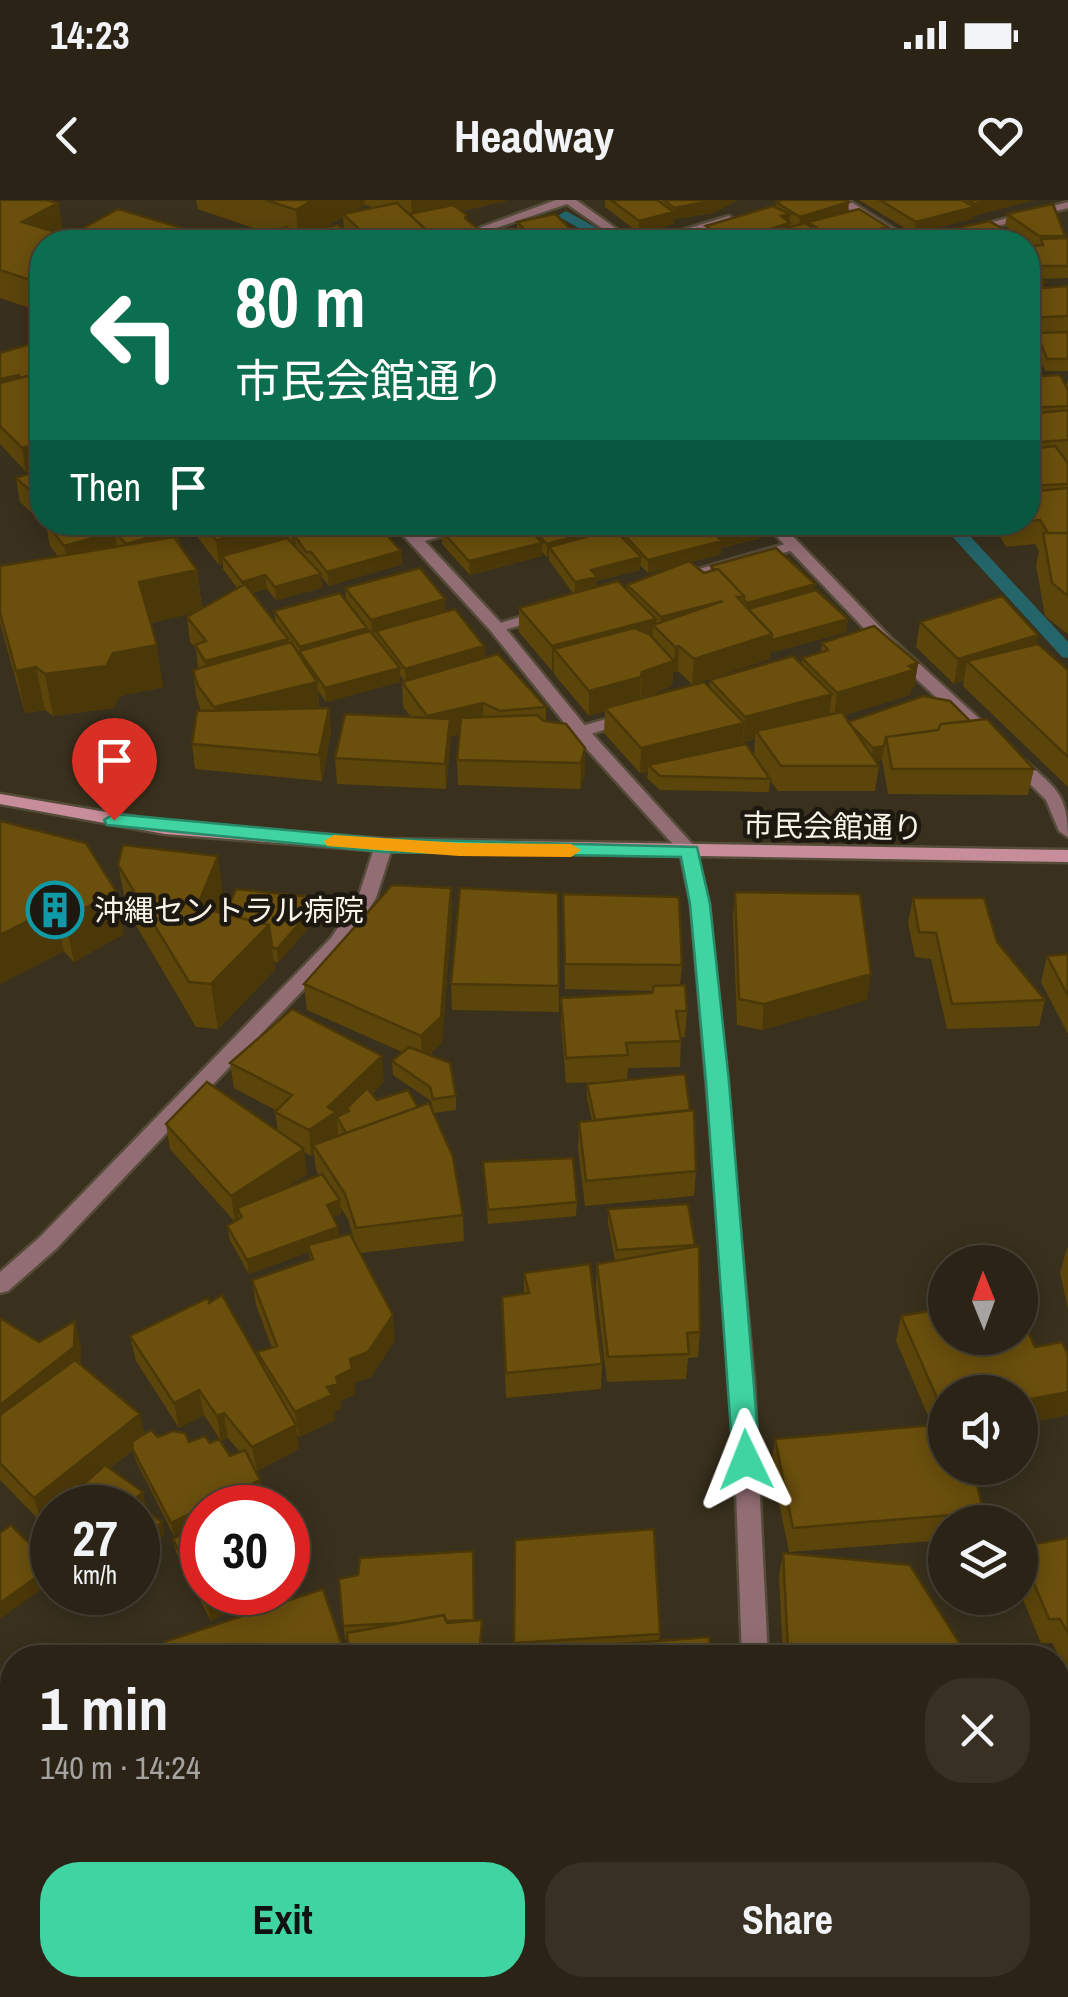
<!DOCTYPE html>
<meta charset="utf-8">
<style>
body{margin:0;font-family:"Archivo Narrow","Noto Sans JP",sans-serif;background:#373023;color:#f1f3f6;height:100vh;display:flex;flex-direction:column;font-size:38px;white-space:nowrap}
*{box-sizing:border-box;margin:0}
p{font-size:32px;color:#a6a4a1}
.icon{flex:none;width:55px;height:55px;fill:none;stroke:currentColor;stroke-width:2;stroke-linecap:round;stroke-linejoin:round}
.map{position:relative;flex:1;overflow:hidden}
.side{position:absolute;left:0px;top:1445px;width:1070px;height:352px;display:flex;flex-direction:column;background:#2b2416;border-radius:40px 40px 0 0;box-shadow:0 5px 25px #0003,0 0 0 2px #474135}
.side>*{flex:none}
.guide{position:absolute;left:30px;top:30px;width:1010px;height:305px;border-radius:40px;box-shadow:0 5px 25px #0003,0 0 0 2px #474135;background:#0b6e4f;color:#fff;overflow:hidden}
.needle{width:65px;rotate:359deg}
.controls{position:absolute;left:928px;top:1045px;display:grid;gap:20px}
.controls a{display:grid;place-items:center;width:110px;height:110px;border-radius:50%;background:#2b2416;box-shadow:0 5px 25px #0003,0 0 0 2px #474135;font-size:50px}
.speed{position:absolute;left:30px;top:1285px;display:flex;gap:20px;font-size:50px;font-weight:700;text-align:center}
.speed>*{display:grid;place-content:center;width:130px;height:130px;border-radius:50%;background:#2b2416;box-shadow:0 5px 25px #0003,0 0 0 2px #474135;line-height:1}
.speed small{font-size:25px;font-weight:400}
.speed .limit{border:15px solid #d22;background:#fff;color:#111}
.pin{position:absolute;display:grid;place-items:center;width:85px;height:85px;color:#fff;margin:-102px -42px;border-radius:50% 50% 50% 0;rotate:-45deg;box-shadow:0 0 10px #0007}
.pin .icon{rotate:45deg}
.me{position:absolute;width:110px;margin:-55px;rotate:358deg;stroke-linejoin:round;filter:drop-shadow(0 0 8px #0008)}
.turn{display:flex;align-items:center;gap:35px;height:210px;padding:0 40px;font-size:45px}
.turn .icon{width:130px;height:130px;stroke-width:2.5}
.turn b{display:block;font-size:70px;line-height:85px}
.then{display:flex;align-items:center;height:95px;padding:0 40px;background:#0003;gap:20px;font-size:38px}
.round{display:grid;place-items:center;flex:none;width:105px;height:105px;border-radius:40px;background:#373023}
.summary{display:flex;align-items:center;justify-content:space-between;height:170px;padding:0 40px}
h1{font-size:60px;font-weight:700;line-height:75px}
.cta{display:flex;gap:20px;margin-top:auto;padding:20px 40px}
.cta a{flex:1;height:115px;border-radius:40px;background:#3fd4a2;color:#111;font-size:40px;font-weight:700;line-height:115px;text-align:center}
.cta a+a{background:#373023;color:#f1f3f6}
.status{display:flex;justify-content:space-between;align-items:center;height:70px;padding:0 50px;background:#2b2416;direction:ltr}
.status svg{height:28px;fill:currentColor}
header{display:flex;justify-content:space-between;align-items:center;height:130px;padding:0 40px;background:#2b2416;font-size:45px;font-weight:700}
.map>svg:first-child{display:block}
</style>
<div class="status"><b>14:23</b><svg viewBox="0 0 49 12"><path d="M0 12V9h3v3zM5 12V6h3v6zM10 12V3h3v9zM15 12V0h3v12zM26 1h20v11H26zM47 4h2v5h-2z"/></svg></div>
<header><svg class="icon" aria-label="back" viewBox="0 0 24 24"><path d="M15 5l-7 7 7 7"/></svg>Headway<svg class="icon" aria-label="heart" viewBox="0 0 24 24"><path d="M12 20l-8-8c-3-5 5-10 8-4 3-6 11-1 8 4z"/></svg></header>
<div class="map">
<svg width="1068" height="1797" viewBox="0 0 1068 1797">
<rect width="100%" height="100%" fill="#39301d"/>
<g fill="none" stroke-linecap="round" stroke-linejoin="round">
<path fill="#246569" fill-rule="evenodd" d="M566,11L617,39L619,42H603L561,18L559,15Z
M939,322H957L1068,442V458L1062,457Z"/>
<g stroke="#544b39" stroke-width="5">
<path id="lane" d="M834,0H848L915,42H901Z
M729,16L735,20L733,23L661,42H643Z
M463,322H489L415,344L408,340Z
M792,342L797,343V349L676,383L668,378Z
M542,410L550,415L547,418L496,432L488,427Z
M627,513L633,515V521L581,537L573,532L575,528Z"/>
</g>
<g stroke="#544b39" stroke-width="5">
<path id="street" d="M556,0H576L635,42H622L567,4L493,29L505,42H493L479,28Z
M1068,2V8L935,42H917Z
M391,322H407L502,424L587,528L695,647L709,704L754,1180L768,1458H742L732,1180L691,704L680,652L575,536L490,430Z
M763,322H779L890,437L996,534V542H984L878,443Z
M1015,556L1021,557C1052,586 1068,591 1068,637L1059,631L1046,600L1007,561Z
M384,639L393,645L376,698L345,746L56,1049L8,1091L0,1093V1072L40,1037L331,738L358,698L375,645Z
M754,1785H782L783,1797H755Z"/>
</g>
<g stroke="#544b39" stroke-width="5">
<path id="secondary" d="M0,594L165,622L384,639L1068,650V662L384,651L165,634L0,604Z"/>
</g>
<use href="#lane" fill="#926d74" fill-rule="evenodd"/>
<use href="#street" fill="#926d74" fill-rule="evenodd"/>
<use href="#secondary" fill="#c88d9a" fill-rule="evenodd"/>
</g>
<path fill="#5c450b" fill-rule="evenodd" d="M0,0L58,3L63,32L60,34L69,36L192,31L193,42H42V112L0,98Z
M196,0H506V1L461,11L481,42H222V40L265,32L198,9ZM365,5L375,8L352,12ZM343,17L344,30L324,28Z
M605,0H738L713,13L674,19V24L639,33L605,7Z
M859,0H1034L973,16L972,19L914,34Z
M776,2L848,12L888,27L886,39L872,42H668V40L706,35V26L776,7Z
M1007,14L1065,36V39H1068V78L1040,79L1044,88L1068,86V171H1045L1034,145L1035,140H1028V46H1034L1005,26Z
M517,22L581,39L598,42H525L517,34Z
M952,29L1022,42H915L951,34Z
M42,143V268L26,272L0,244V153Z
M1028,177L1066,187L1068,178V434L1045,416L1036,365L1039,351L1035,344L1006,347L992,322H1028V249L1032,248L1028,240Z
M42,269V322L20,302L16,278Z
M44,322H172L178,329L180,346L197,370L202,408L237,388L223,369V364L219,365L186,322H375L401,351L402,364L329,386L321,376L322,388L276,400L267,389L252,393L276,424L274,411L346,401L345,388L445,399V412L484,446L485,458L546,507V521L585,548V573L580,589L458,585L457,560L460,534L451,536L446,589L337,584L335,558L411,517L403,507L402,482L404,481L400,475V482L326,502L318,490L319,507L315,508H329L331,533L322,581L195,569L192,544L201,511L196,495L193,470L198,468L196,449L190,442L187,417L193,413L151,423L163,487L120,496L113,508L53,516L45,510L25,513L0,423V366L58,356L50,346L46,325Z
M536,322H760L761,338L721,348V354L691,362L704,373L710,371L711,366L814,391L848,419L846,432L770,453V459L692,484L678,471L673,472L672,486L641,498L709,487L710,480L802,464V458L821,452L822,443L918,463L914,488L911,489L910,495L844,515L848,522L970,521L1034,569L1028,595L888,594L882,560L876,561L879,566L875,591H778L770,580L769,592L660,590L647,578L648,572L640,573L604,533L605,511L589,516L554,474V470L552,471L519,432V408L573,393L549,360V356L547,357L542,352V356L470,375L442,344L441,330L532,333V329L536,328ZM640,365L648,373L677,365L627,385V389L596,387V381L640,370ZM755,539L754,554L742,544L743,542Z
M920,422L1038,435L1036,445L1068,470V587L963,486L964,480L954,484L916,447Z
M0,621L124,734L74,762L64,751L0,784Z
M118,665L224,701L219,712L225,714L321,698L322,712L278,763L274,761L275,770L218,829L196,827L127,710Z
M451,688L452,713L442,842L429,855L456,896V910L434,913L431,901L393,875L392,861L402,852L307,810L304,784Z
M735,692L867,800L762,830L737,825L733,718Z
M558,693L559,812L452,810L451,784Z
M563,694L682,765L680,785L687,811L685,837H681L680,867L628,868L627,880L696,971L694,996L585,1006L578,948L579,922L592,921L587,898V884L607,882L566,883L561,824V798L652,793L653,791L565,789Z
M913,698L997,742L1045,800L1039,826L947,829L931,759L915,757L908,723Z
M1068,754V834L1041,782L1047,756Z
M230,863L384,881L372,894L463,1015L464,1041L360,1053L395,1140L371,1177L354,1183L355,1194L340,1201L341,1209L334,1211L335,1220L299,1237L297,1234L299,1249L257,1271L260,1280L262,1293L232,1308H202V1322L174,1336L136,1261L133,1250L110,1268L146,1306L143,1308L165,1335L52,1308V1343L44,1336L41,1322L0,1280V1118L39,1142L81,1146L80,1165L145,1234L189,1242L210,1243L230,1256L240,1252L228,1238L221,1241L204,1215L179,1228L136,1161L130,1136L209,1103L258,1159L257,1152L272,1148L256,1105L252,1080L310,1060L309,1052L249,1074L230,1040L227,1026L235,1022L170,949L166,924L278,931L275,912L277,911L234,888ZM304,952L311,956L314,954L316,970L319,975L282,990L307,974ZM341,1008L348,1019L356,1046L339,1037L333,1017L341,1014Z
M483,962L577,1002L576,1016L488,1024Z
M608,1009L695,1045L700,1132L698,1157L688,1158L686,1179L607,1182L596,1089L597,1064L615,1061L608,1023Z
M1067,1048H1068V1109L1060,1073Z
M524,1073L602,1164L601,1189L506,1198L502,1097L524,1094Z
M901,1116L1035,1147L1068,1215L1020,1224V1192H945L986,1322H945V1340L789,1352L771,1264L775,1239L932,1225L896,1141Z
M1068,1338V1467H1065L1052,1443H1041L1020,1392V1347Z
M173,1339L202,1392H268L211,1421L176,1352Z
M783,1353L969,1458H783L779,1376Z
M339,1379L474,1421L483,1444L345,1439Z
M660,1434L659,1441L712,1458H509L514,1451V1443Z
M12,1523V1725L0,1727V1619L10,1617L6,1607Z
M808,1785H952V1797H809Z
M956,1785H1058L1068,1797H965Z"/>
<path fill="#4b3809" d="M313,0H364L365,5L345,16L343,14V17L303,40L298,36L296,10Z
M411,0H506V1L412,21Z
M716,0H738L713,13L674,19V24L639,33V21L674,12V8Z
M989,0H1034L973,16L974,4Z
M849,2L848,14L808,22L807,26L799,29L800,17Z
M58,3L63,32L27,51L22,22Z
M974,7L972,19L914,34L916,22Z
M790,14L789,35L771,32L770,41L765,42H731L781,16Z
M888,27L886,39L872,42H836V41Z
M192,31L193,42H170Z
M481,31V42H456L461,37Z
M435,38V42H410Z
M1045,82L1042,94L1028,96V84Z
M19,175L21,188L0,192V179Z
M42,243V268L26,272L22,248Z
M294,322L285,325L287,347L222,356L223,364L219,365L216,340L282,324Z
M337,322H357L295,336L296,347H293L292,334Z
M427,322H446L427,328Z
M617,325V338L549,347V356L547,357V344Z
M762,325L761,338L721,348V354L648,373V360L720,341L721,335Z
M178,329L181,353L130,368L126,344Z
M115,332L119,357L69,370L64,346Z
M542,343V356L470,375L469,361Z
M401,351L402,364L329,386L327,372Z
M641,357L640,370L596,381V391L575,396V382L591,370Z
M197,370L202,411L146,424L139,382Z
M321,374L322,388L276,400L275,387Z
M265,375L267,389L243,395L242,382Z
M815,384L813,398L746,416L747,403Z
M445,399V413L372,433L371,420Z
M723,401L660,432L661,417Z
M656,419V427L653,425L652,444L554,449V470L552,471V446Z
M848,419L846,432L770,453V459L692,484L694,459L772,434Z
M367,428L368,442L300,452V447Z
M1038,435L1033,459L967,461L964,480L954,484L958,459Z
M288,439L290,464L208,486L205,461Z
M157,445L163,487L120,496L113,508L53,516L45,474L113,453Z
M484,446L485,459L406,482L405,469Z
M679,446L678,471L673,472L675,447Z
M674,461L672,486L641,497L642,472Z
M918,463L914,488L911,489L910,495L834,519L837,493Z
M36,467L45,510L25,513L16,471Z
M400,468V482L326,502L325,488Z
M641,477L640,502L605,508V511L589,516V491Z
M317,482L319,507L217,532L214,507Z
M832,494L829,519L756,531L755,539L743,542L745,517Z
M483,503L484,528L451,536L446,589L445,564L429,541L427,516Z
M329,508L331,533L322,581L319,555Z
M744,523L742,548L648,565V572L640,573L641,548Z
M884,546L882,560L871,562L873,548Z
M585,548V573L580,589L581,563Z
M218,656L224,701L203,751L197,707Z
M451,688L452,713L442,842L422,862L421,836Z
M116,691L124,734L74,762L65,719Z
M321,698L322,712L278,763L277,749Z
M54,708L64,751L0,784V735Z
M269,725L275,770L218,829L211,784Z
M871,774L867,800L762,830L764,804Z
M382,856L384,881L349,915L347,908L348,917H337L338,938L313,945L314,954L311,956L309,930L328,907Z
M304,949L307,974L242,1017L237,1008L239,1019L235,1022L231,996Z
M340,1000L341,1014L328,1019L327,1005Z
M338,1027L340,1041L308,1045L309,1052L249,1074L247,1060Z
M393,1115L395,1140L371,1177L354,1183L355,1194L340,1201L341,1209L334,1211L335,1220L299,1237L295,1212L327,1187L350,1159Z
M75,1121L81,1146L80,1172L0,1227V1205Z
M199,1190L204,1215L179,1228L174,1203Z
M1068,1192V1215L1020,1224V1201Z
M224,1213L228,1238L221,1241L217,1216Z
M140,1214L146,1239L59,1308H52V1313L41,1322L34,1298Z
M296,1225L299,1249L257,1271L252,1247Z
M260,1280L262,1293L232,1308H202V1322L174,1336L171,1323Z
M143,1292L146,1306L138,1313L133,1301Z
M162,1322L165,1335L138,1357V1341Z
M308,1359L310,1372L288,1383V1369Z
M52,1366V1382L0,1419V1403Z
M240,1392H268L211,1421L208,1408Z
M482,1420V1458H479Z
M343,1448L344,1458H315Z
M1068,1602V1622L1058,1625V1605Z
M12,1605V1618L11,1619L6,1607Z
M127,1785H133L134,1797H128Z"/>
<path fill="#6b500d" stroke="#4b3809" stroke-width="2.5" d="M0,0H47L58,3L22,22L69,36L118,9L192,31L170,42H42V84L0,70Z
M266,0H313L296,10Z
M611,0H657L674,12L639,21Z
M664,0H716L674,8Z
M782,0H846L849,2L800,17L776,2Z
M880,0H962L974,7L916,22Z
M968,0H989L974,4Z
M397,3L435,38L410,42H373L343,14Z
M1053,4L1065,36H1039L1007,14Z
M453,5L467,15L465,18L481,31L461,37L456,42H436L435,38L409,14Z
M773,6L790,14L781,16L790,23L731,41L706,26Z
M859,9L888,27L836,41L808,22Z
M555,14L581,39L591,37L598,42H537L517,22Z
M989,21L1023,40L1015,42H974L952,29Z
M805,23L832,42H783L771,32Z
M338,25L357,42H305L296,34Z
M287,27L303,42H224L222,40Z
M697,29L716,42H672L668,40Z
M949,33L967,42H915Z
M768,35L777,42H742Z
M1068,38V66H1028V46L1043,45L1041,39Z
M1028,70L1045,82L1028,84Z
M1068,86V116L1028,118V89Z
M1068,132V159H1047L1037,133Z
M40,141L42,143V172L20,178L19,175L0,179V153Z
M42,172V243L22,248L0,226V183Z
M1060,175L1068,190V206L1028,208V177Z
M1068,210V240L1039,242L1030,228H1028V214Z
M1055,246L1068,263V284L1028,286V249Z
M42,269V301L16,278Z
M1068,288V333H1048L1040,320L1028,321V292Z
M46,322H172L178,329L126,344L115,332L64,346Z
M202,322H284V323L216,340Z
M284,322H337L292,334L285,326Z
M345,322H375L401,351L327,372L311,352H306L295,336Z
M472,322H523L542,343L469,361L441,330Z
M542,322H615L617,325L547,344L532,329L545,326Z
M637,322H702L722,341L648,360L618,328Z
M708,322H760L762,325L721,335Z
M614,329L641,357L591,370L597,377L575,382L549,347Z
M1043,333H1068V396L1052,383Z
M174,337L197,370L139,382L157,445L113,453L106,466L45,474L36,467L16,471L0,413V366Z
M287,338L321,374L275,387L265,375L242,382L222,356Z
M776,348L815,384L747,403L744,400V396L718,369L714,370L711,366Z
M689,361L704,373L718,369L744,396L737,397L772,434L694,459L679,446L675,447L653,425L723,401L661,417L627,385Z
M420,368L445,399L371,420L345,388Z
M618,381L656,419L552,446L519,408Z
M245,384L288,439L205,461L195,445L206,441L187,417Z
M816,390L848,419L772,440V434L748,409Z
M340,393L367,428L300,447L274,411Z
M1002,396L1038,435L958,459L920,422Z
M455,409L484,446L405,469L376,431Z
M874,426L918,463L909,466L914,470L837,493L802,458L828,450L822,443Z
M634,428L649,434L674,461L642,472L641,477L589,491L554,449Z
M370,431L400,468L325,488L299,451Z
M291,442L317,482L214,507L198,486L193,470Z
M1038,444L1068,470V557L967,461Z
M498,454L546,507L500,511L483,503L427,516L402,482Z
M793,456L832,494L745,517L710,480Z
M704,482L744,523L641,548L605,508Z
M923,496L950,501L970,521L941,524L938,530L886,537L884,546L873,548L848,522Z
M329,508L319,555L192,544L197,511Z
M842,512L879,566H781L756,531Z
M345,514L450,519L445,564L335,558Z
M537,515L544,521L566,524L585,548L581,563L457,560L461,518Z
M987,519L1034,569H892L886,537L938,530L941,524Z
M746,544L770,579L660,576L648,565Z
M0,621L86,643L116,691L65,719L54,708L0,735Z
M123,645L218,656L197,707L269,725L211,784L189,782L118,665Z
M392,685L451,688L441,817L421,836L304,784Z
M460,688L558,693L559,786L451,784Z
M236,689L321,698L277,749L272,747L269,725L225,714Z
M735,692L860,694L871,774L764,804L739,799Z
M563,694L679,697L682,765L565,764Z
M913,698H984L997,742L1045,800L952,804L936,733L919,732Z
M1068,754V796L1047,756Z
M685,785L687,811H676L681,841L626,843L628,855L566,858L561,798L652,793L654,786Z
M292,809L382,856L328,907L336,912L309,930L275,912L292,895L230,863Z
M409,847L450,863L456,896L433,899L430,887L392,861Z
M685,874L690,910L595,920L587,884Z
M207,882L304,949L231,996L166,924Z
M367,888L377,900L408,890L418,907L346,933L337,917L349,911L347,908Z
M429,903L453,957L463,1015L356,1028L345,994L313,945Z
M694,910L696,971L586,981L579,922Z
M573,958L577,1002L488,1010L483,962Z
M322,974L340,1000L327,1005L338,1027L247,1060L227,1026L242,1017L237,1008Z
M688,1004L695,1045L617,1050L608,1009Z
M350,1034L393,1115L368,1152L350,1159L352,1169L336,1177L338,1184L327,1187L332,1195L295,1212L257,1152L277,1146L252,1080L313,1059L308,1045Z
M699,1046L700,1132L687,1133L689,1154L608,1157L597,1064Z
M590,1064L602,1164L506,1173L502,1097L529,1093L524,1073Z
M222,1095L296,1225L252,1247L224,1213L217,1216L199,1190L174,1203L130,1136L208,1098L209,1103Z
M945,1108V1138H1020V1113L1035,1147L1062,1142L1068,1154V1192L1020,1201V1192H945L944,1214L901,1116Z
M0,1118L39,1142L75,1121L74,1147L0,1205Z
M75,1160L140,1214L34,1298L0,1263V1215Z
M945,1224V1268H973L986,1322H953L951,1315L793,1328L775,1239Z
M151,1230L158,1237L173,1231L185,1233L189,1242L205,1236L210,1243L219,1239L230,1256L245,1250L260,1280L171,1323L132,1248L133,1241Z
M105,1265L143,1292L133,1301L162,1322L138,1341V1308H57Z
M263,1294L272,1308H236Z
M52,1311V1333L40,1322Z
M202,1324V1392H240L208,1408L173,1339Z
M11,1325L52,1366L0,1403V1333Z
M288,1329L308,1359L288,1369Z
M654,1329L660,1434L514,1443L515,1340Z
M1068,1338V1433L1060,1419H1049L1020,1350V1347Z
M473,1351L474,1420L446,1421L444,1415L399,1423L343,1426L339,1379L358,1375L360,1358Z
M783,1353L910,1365L969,1458H803L802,1450H788Z
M323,1389L343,1448L315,1458H168L164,1442Z
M444,1415L447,1423L482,1420L479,1458H349L347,1433Z
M709,1437L712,1458H554V1449Z
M539,1448V1458H509L510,1451Z
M1068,1477V1602L1058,1605V1480Z
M12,1523V1605L6,1607L0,1544V1525Z
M12,1616V1702L0,1704V1619Z
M1058,1660L1068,1673V1797H989L980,1785H1058Z
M12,1754V1785H127L128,1797H0V1756Z
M152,1785H336V1797H153Z
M637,1785H729V1797H622Z
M814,1785H952V1797H815Z"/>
<path fill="#3fd4a2" stroke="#298a69" stroke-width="2.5" d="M114,614L384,639L697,647L710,704L729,882L760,1260L756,1267L746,1271L737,1267L733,1260L706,882L690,704L681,657L384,652L107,625L104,620Z"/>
<path fill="#f59e0b" d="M334,635L459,643L571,644L581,650L571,657L459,656L327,646L324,641Z"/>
<defs>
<g id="building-ring" transform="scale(2.875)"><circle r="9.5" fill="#1d1810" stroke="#0f9aa8" stroke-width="1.5"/><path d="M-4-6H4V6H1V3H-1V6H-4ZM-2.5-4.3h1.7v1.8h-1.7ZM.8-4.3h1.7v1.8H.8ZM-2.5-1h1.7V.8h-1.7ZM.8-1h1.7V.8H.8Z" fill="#0f9aa8"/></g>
</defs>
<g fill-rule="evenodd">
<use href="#building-ring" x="55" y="710"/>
</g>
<g text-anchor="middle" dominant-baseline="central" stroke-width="9" stroke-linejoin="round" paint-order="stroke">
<g font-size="30" fill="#faf4e8" stroke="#1d1810">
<text transform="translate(833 626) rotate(1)">市民会館通り</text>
</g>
<g font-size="30" fill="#faf4e8" stroke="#1d1810" text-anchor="start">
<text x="94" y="710">沖縄セントラル病院</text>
</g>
</g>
</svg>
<div class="controls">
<a><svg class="needle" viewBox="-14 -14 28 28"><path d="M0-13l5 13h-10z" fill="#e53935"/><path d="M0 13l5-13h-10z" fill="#a6a4a1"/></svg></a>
<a><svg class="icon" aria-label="sound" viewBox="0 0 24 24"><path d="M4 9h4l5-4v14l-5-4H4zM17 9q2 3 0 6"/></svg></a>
<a><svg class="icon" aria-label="layers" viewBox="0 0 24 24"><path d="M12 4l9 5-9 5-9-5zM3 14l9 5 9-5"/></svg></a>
</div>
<div class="speed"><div>27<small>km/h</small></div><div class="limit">30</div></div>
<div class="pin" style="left:114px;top:620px;background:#d93025"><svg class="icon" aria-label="arrive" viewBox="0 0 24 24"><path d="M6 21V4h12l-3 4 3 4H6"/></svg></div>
<svg class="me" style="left:746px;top:1260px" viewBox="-20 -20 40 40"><path d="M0-17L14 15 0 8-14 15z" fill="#3fd4a2" stroke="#fff" stroke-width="4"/></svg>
<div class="guide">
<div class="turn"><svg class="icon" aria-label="left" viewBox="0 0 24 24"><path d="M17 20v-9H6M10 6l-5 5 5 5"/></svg><div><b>80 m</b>市民会館通り</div></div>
<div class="then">Then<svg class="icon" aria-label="arrive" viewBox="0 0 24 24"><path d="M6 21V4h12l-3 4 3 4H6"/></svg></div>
</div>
<section class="side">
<div class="summary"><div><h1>1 min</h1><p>140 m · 14:24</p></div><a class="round"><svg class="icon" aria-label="close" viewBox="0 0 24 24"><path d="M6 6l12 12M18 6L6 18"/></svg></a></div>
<div class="cta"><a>Exit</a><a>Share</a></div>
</section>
</div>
